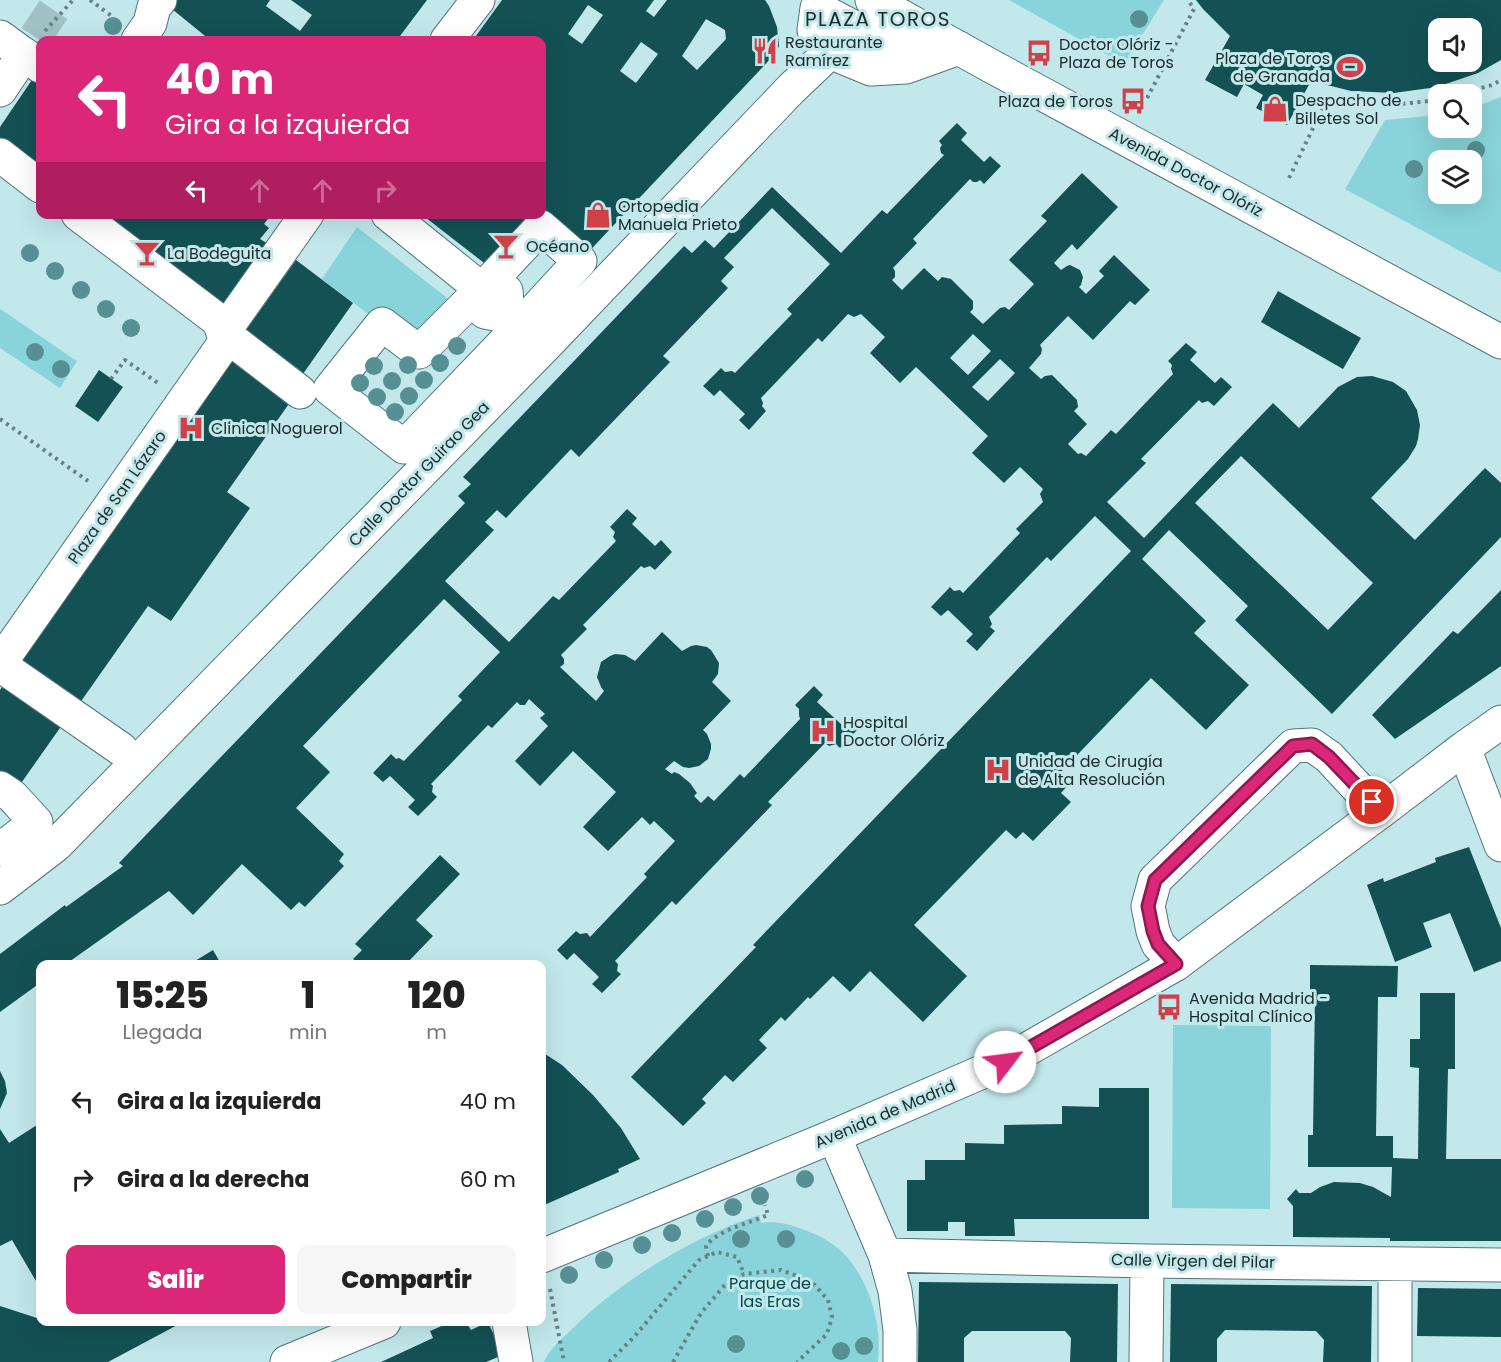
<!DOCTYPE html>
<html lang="es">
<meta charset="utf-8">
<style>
body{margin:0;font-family:Poppins,sans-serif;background:#f6f6f6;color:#222;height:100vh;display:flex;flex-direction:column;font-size:22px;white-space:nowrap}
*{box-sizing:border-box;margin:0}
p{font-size:20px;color:#767676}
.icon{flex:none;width:33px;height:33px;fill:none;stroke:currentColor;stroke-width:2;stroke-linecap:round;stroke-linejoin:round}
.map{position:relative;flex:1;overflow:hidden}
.panel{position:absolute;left:36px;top:960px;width:510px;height:366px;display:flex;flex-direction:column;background:#fff;border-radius:12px;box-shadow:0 6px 24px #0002}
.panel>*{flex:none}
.top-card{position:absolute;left:36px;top:36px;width:510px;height:183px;border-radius:12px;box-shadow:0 6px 24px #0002;background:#db2777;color:#fff;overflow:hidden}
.controls{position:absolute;left:1428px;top:18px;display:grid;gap:12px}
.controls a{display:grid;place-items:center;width:54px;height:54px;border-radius:12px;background:#fff;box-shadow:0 6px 24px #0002;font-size:30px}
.pin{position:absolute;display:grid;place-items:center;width:51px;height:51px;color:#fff;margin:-26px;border:3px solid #fff;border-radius:50%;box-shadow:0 2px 6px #0007}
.me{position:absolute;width:66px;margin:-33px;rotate:60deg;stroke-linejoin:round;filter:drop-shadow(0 0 4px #0008)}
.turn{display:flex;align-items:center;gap:21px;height:126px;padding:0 30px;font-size:27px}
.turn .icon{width:78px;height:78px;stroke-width:2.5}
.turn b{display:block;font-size:42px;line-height:51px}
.lanes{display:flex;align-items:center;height:57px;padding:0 30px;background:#0003;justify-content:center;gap:30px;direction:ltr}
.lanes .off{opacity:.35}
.eta{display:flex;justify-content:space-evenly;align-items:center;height:102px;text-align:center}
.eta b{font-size:36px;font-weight:800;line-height:42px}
.primary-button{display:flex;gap:12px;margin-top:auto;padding:12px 30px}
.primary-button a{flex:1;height:69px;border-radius:12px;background:#db2777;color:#fff;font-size:24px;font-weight:800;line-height:69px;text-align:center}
.primary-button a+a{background:#f6f6f6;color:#222}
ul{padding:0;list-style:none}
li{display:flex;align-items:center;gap:18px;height:78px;padding:0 30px}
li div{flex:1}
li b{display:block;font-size:22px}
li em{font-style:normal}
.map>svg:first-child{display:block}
</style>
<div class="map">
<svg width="1501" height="1362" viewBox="0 0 1501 1362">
<rect width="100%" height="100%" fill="#c2e8eb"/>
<path fill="#89d4da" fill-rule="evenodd" d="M1009,0H1164L1124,64Z
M1501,97V273L1345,189L1385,120L1438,115V128H1472V108ZM1438,160H1472V194H1438Z
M357,227L461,309L419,352L322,279Z
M0,309L77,361L60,388L0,348Z
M1173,1025L1271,1026L1270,1209L1172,1208Z
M759,1215L761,1223C775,1221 789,1224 802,1229C819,1235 836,1244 848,1258C871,1286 882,1326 878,1362H544C550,1349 559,1341 570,1331C618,1282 694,1236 759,1215Z"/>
<path fill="#135155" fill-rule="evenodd" d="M161,0H270L266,6L300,31L312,15L291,0H427L397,40H210Z
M502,0H654L646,11L654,17L667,0H765L769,6L777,27L779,46L776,53L580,261L541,227L497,273L421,214H492L497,218L500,214H542V40H473ZM588,5L603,15L582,44L568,34ZM706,19L725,30L726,39L697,70L682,56ZM641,42L658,54L636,83L620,71Z
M1196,0H1501V60L1478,73L1437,87L1394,93L1351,91L1311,81L1287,125L1256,108L1263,95L1244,84L1237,97L1205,80L1230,36L1203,9ZM1438,28H1472V62H1438Z
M40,68V186L0,155V127Z
M957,123L967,133L961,140L984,162L990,156L1001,166L984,184L980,180L977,182H973L970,179L913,239L917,243L893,268L895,271V277L892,280L902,290L924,268L938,281L942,277L951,279L973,301V309L970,312L983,324L1000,308L1005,307L1009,310L1034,284L1009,260L1047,221L1041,216L1082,173L1118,207L1077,250L1072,244L1054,263L1061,270L1067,266L1070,265L1080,270L1083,277L1081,285L1079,287L1086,294L1104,276L1099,271L1114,255L1150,290L1135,305L1130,301L1093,340L1068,316L1040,345L1042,349L1041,354L1029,368L1041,379L1045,376L1052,375L1077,400L1078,407L1074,411L1087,424L1068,444L1078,454L1081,453L1086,456L1111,430L1116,434L1173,374L1171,369L1172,365L1168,361L1186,343L1197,352L1190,360L1215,383L1221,377L1232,387L1214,406L1208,401L1202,403L1199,400L1141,459L1146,463L1107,502L1144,538L1273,403L1299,428L1338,387L1357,377L1372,376L1393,382L1406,391L1417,410L1420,425L1418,439L1416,446L1408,459L1371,498L1415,540L1485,468L1501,483V537L1332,714L1235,620L1248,606L1169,530L1142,559L1206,621L1194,633L1249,685L1206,730L1151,678L1058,775L1068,785L1061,793L1071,802L1033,841L1023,832L1016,839L1006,830L914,925L967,976L923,1022L870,971L850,992L833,976L810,999L808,997L785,1021L781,1017L759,1040L767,1048L733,1082L725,1075L702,1099L706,1103L683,1126L631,1077L756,947L753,945L1131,551L1095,516L1051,561L1047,557L989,617L992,624L990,627L995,631L977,651L966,641L973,634L948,610L941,616L931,607L950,587L954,591L960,590L963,593L1020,533L1016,529L1043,502L1040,494L1043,489L1020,467L1004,483L972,453L988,436L916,367L900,383L870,353L885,337L861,314L854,317L848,314L822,342L818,338L761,398L763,403L762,406L766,411L749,430L739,420L745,414L720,390L714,396L703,386L721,368L725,372L732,371L735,373L792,314L787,309L830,264L772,208L724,258L734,267L721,281L728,288L663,356L670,362L579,457L571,449L506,518L497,510L485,522L494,530L445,581L509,642L553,596L559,600L616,541L613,537L615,532L610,527L627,509L637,518L632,524L655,546L661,540L672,552L655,570L650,566L644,568L641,566L583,625L587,629L561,655L564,659V664L560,667L596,701L604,691L601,687L597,677L601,662L610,656L615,654L625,655L635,661L662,632L682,651L691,646L696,645L707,647L711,650L719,663L718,674L712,682L731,701L703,730L707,734L711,744V749L708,759L699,766L689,768L683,767L674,761L665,769L672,774L674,772L679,774L690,783L697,793L694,796L701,803L708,796L714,801L740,774L744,778L800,719L799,715V709L795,705L814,686L823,695L817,702L842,725L848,719L858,729L840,748L836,744L829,746L825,743L768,802L772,805L676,905L672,901L615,961L618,964L617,971L621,974L602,993L592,984L599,977L574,953L567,960L557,950L576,931L580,934L587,933L590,937L647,877L644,874L675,841L654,821L650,825L642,817L608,851L583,827L616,792L573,751L540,786L515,761L548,726L540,718L545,714L529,699L525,705H520L517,702L492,728L488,725L431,784L433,786L432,792L437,797L418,816L408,807L415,800L390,776L383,782L373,773L391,754L396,759L399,758L404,761L462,700L458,696L500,652L444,599L303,746L330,772L296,808L344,854L339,861L344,866L305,907L299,902L291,910L242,864L193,915L169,891L66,964H40V983L0,1012V954L65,905L66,907L123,866L119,863L465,503L458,496L471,484L463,477L684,246L692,253L705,240L714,248L772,187L841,253L882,210L887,214L944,155L941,153L940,148L942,145L939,141ZM973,334L991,351L968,375L950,358ZM1000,359L1015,373L988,401L972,387ZM1241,456L1373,583L1328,630L1195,503Z
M78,214H272L264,224L269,228L260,239L270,245L219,321Z
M296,260L353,303L298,381L241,337Z
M1278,291L1361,338L1343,369L1261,322Z
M228,338L293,398L227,492L250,508L171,621L148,606L77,707L5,656Z
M99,370L123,387L98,422L75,406Z
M1501,590V666L1395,739L1372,715L1453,631L1458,634Z
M8,678L67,718L12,796L0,788V690Z
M1469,847L1501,928V961L1474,972L1450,913L1423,923L1432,947L1395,962L1367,885L1383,878L1384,882L1436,862L1435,858Z
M440,855L460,874L416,920L433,936L406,964H359L353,959L362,950L355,944Z
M213,950L221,964H190Z
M1310,965L1398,966L1397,997H1378L1376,1136H1393V1158L1418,1159L1419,1068L1410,1067V1039H1420V993H1455V1069H1448L1446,1159H1501V1241H1390V1238L1293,1237V1206L1287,1199L1296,1189L1299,1193H1311L1320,1187L1334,1182L1360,1183L1373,1187L1391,1197L1392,1167H1308V1135H1313L1315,995L1310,996Z
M542,1052L562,1065L593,1095L621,1128L640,1159L618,1169L619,1172L542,1206Z
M0,1071L5,1081L7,1093L0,1109Z
M1099,1088H1149V1219H1014L1015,1236H965V1222H948V1231H907V1180H925V1160H965V1143L1004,1144V1125L1062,1124V1106L1099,1107Z
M40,1123V1288L12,1240L0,1246V1129L9,1143Z
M919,1282L1118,1284L1117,1362H1070L1071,1338L1065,1331H972L964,1338V1362H918Z
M1171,1284L1372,1286L1371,1362H1323L1324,1340L1316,1331L1225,1330L1217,1339V1362H1170Z
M1418,1288L1501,1289V1337L1417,1336Z
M0,1306L40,1319V1322H183L108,1362H0Z
M451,1322H466L471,1330L488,1322L503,1355L486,1362H381L433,1338L430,1331Z"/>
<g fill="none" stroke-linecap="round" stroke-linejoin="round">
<path stroke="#a1c2c5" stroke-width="33" stroke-dasharray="33 16" stroke-linecap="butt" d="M8,78L60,0"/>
<g stroke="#527578" stroke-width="35">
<path id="minor" d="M821,0L817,8L814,30L830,52L871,69L906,67L959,48
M817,8L920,62
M0,37L40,66
M138,40L150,23L154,7L160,0
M447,40L478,0
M0,90L24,54
M0,155L40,186
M388,214L501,305
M541,227L580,261L523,323L404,447L330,389L382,324L419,352L471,300L485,312L495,314C505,307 508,303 506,291L492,279Z
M300,392L223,333L307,214
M0,659L5,656L228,338L223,333L219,321L78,214
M0,665L121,749
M0,788L12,796L36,822L0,850
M0,888L56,845L547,344L791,89L830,52
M1176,964L1158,944L1153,931L1148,906L1155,880L1293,746L1312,745L1329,757L1380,812
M834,1136L885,1255L895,1291L900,1330V1362
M885,1255L1147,1261L1501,1265
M509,1322L516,1362
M1146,1362L1147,1261
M1395,1362V1264"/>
</g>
<g stroke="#527578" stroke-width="35">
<path id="major" d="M872,0L991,66L1501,342
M1464,748L1501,845
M542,1256L834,1136L1005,1062L1176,964L1392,803L1464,748L1501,722
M287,1362L384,1322"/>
</g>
<path stroke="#698284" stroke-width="4" stroke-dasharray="3 4.5" stroke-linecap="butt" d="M90,0L113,17
M45,31L73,0
M1460,94L1492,85L1501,80
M1147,98L1194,9L1188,0
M1289,178L1328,97L1391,105L1438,100
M111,379L125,360L158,383
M0,419L88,481
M708,1256L706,1246C718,1230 749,1223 768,1215L765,1205
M550,1289L564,1362
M609,1362L634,1337L699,1260L717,1252L737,1257L744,1274
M673,1362L701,1313L724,1286L744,1274L781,1270L811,1281L828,1300L832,1317L827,1334L797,1362"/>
<use href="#minor" stroke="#fff" stroke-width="33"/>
<use href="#major" stroke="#fff" stroke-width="33"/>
</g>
<g fill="#579094">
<circle cx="1139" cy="19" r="9"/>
<circle cx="113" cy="26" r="9"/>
<circle cx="1476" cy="150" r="9"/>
<circle cx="1414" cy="169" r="9"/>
<circle cx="30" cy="253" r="9"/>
<circle cx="55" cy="271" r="9"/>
<circle cx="81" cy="290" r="9"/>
<circle cx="106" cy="309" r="9"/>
<circle cx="131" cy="328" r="9"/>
<circle cx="457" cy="346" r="9"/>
<circle cx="35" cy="352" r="9"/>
<circle cx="440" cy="363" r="9"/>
<circle cx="408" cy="365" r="9"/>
<circle cx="374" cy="366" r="9"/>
<circle cx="61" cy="369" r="9"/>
<circle cx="424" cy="380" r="9"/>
<circle cx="392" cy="381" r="9"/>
<circle cx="360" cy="383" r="9"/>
<circle cx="409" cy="396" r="9"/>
<circle cx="377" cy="397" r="9"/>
<circle cx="395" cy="412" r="9"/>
<circle cx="805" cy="1179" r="9"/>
<circle cx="760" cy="1196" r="9"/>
<circle cx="733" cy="1207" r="9"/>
<circle cx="705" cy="1219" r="9"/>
<circle cx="672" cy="1233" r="9"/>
<circle cx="741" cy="1239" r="9"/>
<circle cx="786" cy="1239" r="9"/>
<circle cx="642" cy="1245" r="9"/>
<circle cx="604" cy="1260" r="9"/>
<circle cx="569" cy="1275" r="9"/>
<circle cx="736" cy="1344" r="9"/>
<circle cx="864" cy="1346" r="9"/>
<circle cx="841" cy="1351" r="9"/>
</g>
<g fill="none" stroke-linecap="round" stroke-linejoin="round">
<g stroke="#8e194d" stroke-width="15">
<path id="route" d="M1005,1062L1176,964L1158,944L1153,931L1148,906L1155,880L1293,746L1312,744L1329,757L1372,802"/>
</g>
<use href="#route" stroke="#db2777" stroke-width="10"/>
</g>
<defs>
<g id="restaurant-bare" transform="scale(2.07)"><path d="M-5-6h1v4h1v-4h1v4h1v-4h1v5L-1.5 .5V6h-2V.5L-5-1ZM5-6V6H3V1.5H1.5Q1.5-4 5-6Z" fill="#d04048" stroke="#c2e8eb" stroke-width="2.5" paint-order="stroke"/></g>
<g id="bus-bare" transform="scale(2.07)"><path d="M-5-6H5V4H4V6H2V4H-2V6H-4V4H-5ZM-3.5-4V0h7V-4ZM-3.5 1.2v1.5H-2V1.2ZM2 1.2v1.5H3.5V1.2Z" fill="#d04048" stroke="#c2e8eb" stroke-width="2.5" paint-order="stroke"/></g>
<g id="stadium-bare" transform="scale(2.07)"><path d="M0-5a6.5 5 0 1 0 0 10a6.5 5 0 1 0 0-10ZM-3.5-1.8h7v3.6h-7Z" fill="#d04048" stroke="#c2e8eb" stroke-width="2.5" paint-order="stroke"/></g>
<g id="shop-bare" transform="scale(2.07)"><path d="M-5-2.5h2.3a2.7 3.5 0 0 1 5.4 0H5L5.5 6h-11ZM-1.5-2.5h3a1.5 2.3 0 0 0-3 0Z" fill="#d04048" stroke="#c2e8eb" stroke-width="2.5" paint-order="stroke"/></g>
<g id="bar-bare" transform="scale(2.07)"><path d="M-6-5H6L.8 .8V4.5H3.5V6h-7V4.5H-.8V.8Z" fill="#d04048" stroke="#c2e8eb" stroke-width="2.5" paint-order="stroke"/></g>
<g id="hospital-bare" transform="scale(2.07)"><path d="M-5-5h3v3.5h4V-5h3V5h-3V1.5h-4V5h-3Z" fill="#d04048" stroke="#c2e8eb" stroke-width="2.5" paint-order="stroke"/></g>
</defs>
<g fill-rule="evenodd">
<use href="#restaurant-bare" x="765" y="51"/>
<use href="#bus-bare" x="1039" y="53"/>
<use href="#stadium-bare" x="1350" y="67"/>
<use href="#bus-bare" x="1133" y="101"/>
<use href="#shop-bare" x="1275" y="109"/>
<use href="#shop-bare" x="598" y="215"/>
<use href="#bar-bare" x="506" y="246"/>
<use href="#bar-bare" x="147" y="253"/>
<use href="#hospital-bare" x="191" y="428"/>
<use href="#hospital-bare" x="823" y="731"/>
<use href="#hospital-bare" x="998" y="770"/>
<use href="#bus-bare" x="1169" y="1007"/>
</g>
<g text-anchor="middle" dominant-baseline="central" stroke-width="6" stroke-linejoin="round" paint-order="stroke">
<g font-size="16" fill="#1b2a2b" stroke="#c2e8eb" text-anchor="start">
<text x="785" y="42">Restaurante<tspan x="785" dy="18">Ramírez</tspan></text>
<text x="1059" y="44">Doctor Olóriz -<tspan x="1059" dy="18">Plaza de Toros</tspan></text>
<text x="1330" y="58" text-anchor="end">Plaza de Toros<tspan x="1330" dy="18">de Granada</tspan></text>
<text x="1295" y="100">Despacho de<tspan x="1295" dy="18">Billetes Sol</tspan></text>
<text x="1113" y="101" text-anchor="end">Plaza de Toros</text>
<text x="618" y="206">Ortopedia<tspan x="618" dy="18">Manuela Prieto</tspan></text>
<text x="526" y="246">Océano</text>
<text x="167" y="253">La Bodeguita</text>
<text x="211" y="428">Clinica Noguerol</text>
<text x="843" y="722">Hospital<tspan x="843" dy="18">Doctor Olóriz</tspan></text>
<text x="1018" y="761">Unidad de Cirugía<tspan x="1018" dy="18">de Alta Resolución</tspan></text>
<text x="1189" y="998">Avenida Madrid -<tspan x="1189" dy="18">Hospital Clínico</tspan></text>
</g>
<g font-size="16" fill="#1b2a2b" stroke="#c2e8eb">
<text transform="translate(1186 172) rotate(28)">Avenida Doctor Olóriz</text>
<text transform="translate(419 474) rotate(-46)">Calle Doctor Guirao Gea</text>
<text transform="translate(117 497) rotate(-55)">Plaza de San Lázaro</text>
<text transform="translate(885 1114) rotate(-23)">Avenida de Madrid</text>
<text transform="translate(1193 1261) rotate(1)">Calle Virgen del Pilar</text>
</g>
<g font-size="16" fill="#00484d" stroke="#c2e8eb">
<text x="770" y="1283">Parque de<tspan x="770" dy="18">las Eras</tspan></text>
</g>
<g font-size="20" letter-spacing="1.5" fill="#1b2a2b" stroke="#c2e8eb">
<text x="878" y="19">PLAZA TOROS</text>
</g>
</g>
</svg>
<div class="controls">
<a><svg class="icon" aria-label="sound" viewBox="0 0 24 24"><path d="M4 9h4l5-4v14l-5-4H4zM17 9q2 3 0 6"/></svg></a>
<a><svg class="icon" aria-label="search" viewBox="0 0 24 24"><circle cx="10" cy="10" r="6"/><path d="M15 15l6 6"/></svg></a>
<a><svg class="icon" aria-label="layers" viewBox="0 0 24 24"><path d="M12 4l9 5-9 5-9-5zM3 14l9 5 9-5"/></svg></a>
</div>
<div class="pin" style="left:1372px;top:802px;background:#d93025"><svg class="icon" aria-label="arrive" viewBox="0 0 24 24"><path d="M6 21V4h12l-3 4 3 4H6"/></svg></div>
<svg class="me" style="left:1005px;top:1062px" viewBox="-20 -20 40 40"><circle r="19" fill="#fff"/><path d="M0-13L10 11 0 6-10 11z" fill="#db2777"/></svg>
<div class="top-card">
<div class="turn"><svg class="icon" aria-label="left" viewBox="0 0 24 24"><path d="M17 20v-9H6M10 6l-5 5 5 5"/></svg><div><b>40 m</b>Gira a la izquierda</div></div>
<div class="lanes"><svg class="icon" aria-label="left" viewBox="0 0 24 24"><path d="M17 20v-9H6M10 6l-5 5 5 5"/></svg><svg class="icon off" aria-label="ahead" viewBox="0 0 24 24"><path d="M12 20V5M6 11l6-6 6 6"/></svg><svg class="icon off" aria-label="ahead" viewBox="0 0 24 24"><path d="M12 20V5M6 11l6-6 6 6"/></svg><svg class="icon off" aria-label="right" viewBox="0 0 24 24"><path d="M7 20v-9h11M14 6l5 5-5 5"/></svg></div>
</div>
<section class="panel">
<div class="eta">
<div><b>15:25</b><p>Llegada</p></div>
<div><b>1</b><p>min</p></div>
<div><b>120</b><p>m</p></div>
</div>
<ul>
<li><svg class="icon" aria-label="left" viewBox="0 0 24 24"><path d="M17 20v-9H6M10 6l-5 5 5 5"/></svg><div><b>Gira a la izquierda</b></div><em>40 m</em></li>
<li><svg class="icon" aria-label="right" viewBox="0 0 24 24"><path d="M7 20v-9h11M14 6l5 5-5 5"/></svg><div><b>Gira a la derecha</b></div><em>60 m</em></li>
</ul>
<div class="primary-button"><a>Salir</a><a>Compartir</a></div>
</section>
</div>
